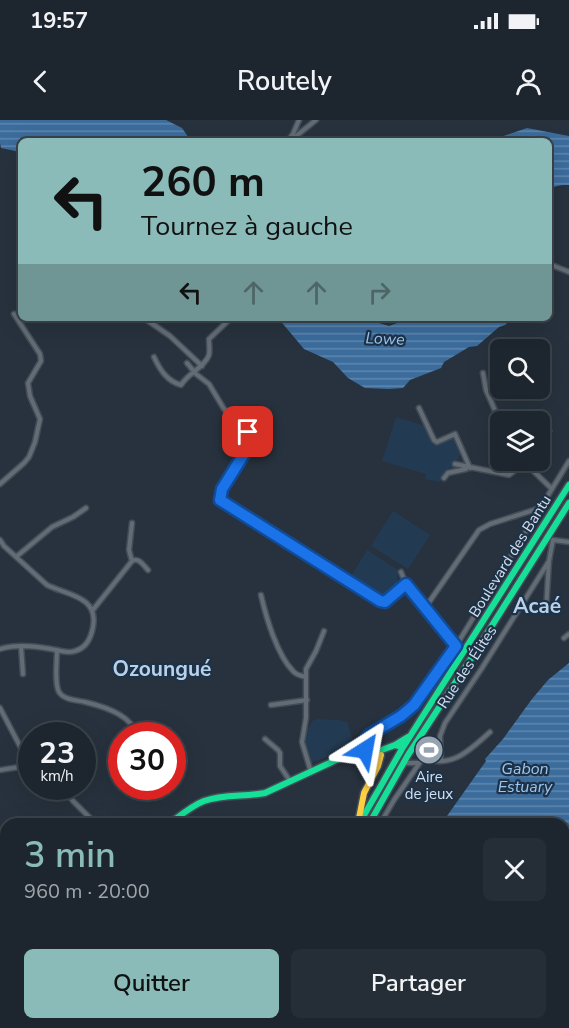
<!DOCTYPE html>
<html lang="fr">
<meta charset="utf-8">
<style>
body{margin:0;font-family:"Nunito Sans",sans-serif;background:#252e36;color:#f1f3f6;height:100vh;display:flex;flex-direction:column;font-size:22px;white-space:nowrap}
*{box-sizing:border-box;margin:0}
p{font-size:20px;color:#a0a5aa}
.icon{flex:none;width:33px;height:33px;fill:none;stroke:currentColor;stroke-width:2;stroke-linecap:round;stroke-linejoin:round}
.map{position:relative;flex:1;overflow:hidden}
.side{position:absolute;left:0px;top:698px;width:570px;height:212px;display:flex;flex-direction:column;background:#1d262e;border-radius:18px 18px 0 0;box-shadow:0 6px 24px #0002,0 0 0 2px #3b434a}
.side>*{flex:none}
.top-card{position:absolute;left:18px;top:18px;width:534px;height:183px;border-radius:9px;box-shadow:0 6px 24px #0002,0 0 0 2px #3b434a;background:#8bbbb9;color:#111;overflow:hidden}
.buttons{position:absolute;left:490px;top:219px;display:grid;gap:12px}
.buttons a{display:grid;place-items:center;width:60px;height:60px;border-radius:9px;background:#1d262e;box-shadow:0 6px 24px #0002,0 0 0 2px #3b434a;font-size:30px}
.speed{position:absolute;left:18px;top:602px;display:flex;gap:12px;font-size:30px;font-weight:700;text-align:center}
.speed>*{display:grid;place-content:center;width:78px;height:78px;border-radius:50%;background:#1d262e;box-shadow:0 6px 24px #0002,0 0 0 2px #3b434a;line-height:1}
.speed small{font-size:15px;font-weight:400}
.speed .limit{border:9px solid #d22;background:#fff;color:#111}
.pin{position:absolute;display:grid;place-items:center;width:51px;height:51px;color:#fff;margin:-26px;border-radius:12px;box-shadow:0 3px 9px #0006}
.me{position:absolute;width:66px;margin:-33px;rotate:34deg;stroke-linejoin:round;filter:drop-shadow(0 0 4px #0008)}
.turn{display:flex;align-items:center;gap:21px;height:126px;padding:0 24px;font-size:27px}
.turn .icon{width:78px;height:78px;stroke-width:2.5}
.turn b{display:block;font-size:42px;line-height:51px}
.lanes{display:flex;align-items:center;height:57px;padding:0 24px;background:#0003;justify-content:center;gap:30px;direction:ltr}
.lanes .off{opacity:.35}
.round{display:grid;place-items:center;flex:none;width:63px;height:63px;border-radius:9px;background:#252e36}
.head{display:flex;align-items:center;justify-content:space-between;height:102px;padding:0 24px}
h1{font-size:36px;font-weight:600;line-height:45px;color:#8bbbb9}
.action{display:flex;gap:12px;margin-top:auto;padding:12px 24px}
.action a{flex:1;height:69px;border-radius:9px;background:#8bbbb9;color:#111;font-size:24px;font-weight:600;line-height:69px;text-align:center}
.action a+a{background:#252e36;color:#f1f3f6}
.status{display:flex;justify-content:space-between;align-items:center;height:42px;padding:0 30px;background:#1d262e;direction:ltr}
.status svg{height:16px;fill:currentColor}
header{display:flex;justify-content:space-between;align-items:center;height:78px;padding:0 24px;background:#1d262e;font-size:27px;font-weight:600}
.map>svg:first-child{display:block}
</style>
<div class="status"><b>19:57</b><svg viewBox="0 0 49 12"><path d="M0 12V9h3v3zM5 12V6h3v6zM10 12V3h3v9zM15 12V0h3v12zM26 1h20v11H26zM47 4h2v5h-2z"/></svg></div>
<header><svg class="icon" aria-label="back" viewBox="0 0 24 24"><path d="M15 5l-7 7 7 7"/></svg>Routely<svg class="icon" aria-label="person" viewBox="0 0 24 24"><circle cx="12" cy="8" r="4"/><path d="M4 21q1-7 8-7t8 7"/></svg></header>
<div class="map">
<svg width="569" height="908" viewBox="0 0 569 908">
<defs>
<pattern id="water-rules" width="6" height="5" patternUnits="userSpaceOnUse" patternTransform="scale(1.5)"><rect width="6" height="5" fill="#3b6c9c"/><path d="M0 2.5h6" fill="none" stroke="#6088af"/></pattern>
</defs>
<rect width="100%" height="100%" fill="#27323e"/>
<path fill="#233b52" d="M396,297L425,306L434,324L440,323L450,319H454L456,324L455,325V326H457L460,334L458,340L456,341L454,349L449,348L440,362L425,359L426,354L382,341Z
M393,391L430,415L408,449L371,426Z
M367,430L398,450L397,461L401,466L383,481L349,460Z
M318,599L339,600L347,602L355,627L310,643L304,618L312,601Z
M33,903H72L74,908H23Z
M301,903H332L331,908H299Z"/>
<path fill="url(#water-rules)" d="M0,0H166L182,8L191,21H21L20,32L1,28L0,23Z
M527,8L569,16V65C561,65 556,65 549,70V21H489Z
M278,198H362L389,206L411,198H504L508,202L505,205L499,207L477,226L469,227L444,242L441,248L410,260L403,268L389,269L365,268L348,258L333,242L304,229Z
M569,543V908H331L332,903H564V704L442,703L486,641L485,639L503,619L532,579L548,560Z"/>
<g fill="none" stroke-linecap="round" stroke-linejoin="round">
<g stroke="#434d58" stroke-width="7">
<path id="street" d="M288,21L293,14L299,0
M290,21L316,0
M549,144L569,152
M144,198L170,216L202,246
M154,237C160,250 167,261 181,265C188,253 205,247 209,235C210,230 209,224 209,219L231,198
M187,243L196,254L209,264L224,289L245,309L250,317C249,338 223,357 220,379L379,481H385L406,464
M483,253L486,270L501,304
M419,288L434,320L437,322L455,314L470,348
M540,319L545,316L549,311
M522,340L552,369
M455,344L509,355L524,343
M444,358L448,353L466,349
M0,364L24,343L29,337L35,322L40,299L30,276L28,263L41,241L40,234L14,194
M0,420L4,426L47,465C67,475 99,476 93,507C91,518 86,528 75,531C68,534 58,530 51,529C35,526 16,524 0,529
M553,420L569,422
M16,437L52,407L73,397L86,388
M132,441L129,430L132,403
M401,452L406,464L456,526
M261,475C266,497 277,535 293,551C296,555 301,556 306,557
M425,488L479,410L490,404L540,388
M546,490L549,441L553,420
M92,491L132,441C139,437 143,445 148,450
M564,518L569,514
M21,526L23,554
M57,530C57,541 54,563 59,572C64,580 76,580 85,582C102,586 130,594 135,612
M271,585L307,580
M0,588L22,630L32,640
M265,619L278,630L280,633V646L290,661
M365,630V620L369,616L401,596L419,579L456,526L569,341
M441,641L440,616L445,603L482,548L549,441
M405,643H419
M0,650L32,645
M311,652L302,622L306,598V549L316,531L324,511
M62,666L73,681L96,704
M380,704L394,680L423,638C452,649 470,630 490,612"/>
</g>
<g stroke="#434d58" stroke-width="9">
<path id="fast" d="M420,617V628L423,638
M395,625L408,617
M169,704C180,696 191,686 204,681C224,674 245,677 265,673L349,634L365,630L379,631L395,625L398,626
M359,704L402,629L569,365
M369,704L408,635L476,531L569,383
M0,799L6,801
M101,908L102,903
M105,908L112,906
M284,908L286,903"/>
</g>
<g stroke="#434d58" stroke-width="9">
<path id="slow" d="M359,698L364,673L378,646L381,635"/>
</g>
<g stroke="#434d58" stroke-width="9">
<path id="jam" d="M276,908L277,903"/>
</g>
<use href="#street" stroke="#636c74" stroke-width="4"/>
<use href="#fast" stroke="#16e098" stroke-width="6"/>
<use href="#slow" stroke="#ffcf43" stroke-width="6"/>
<use href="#jam" stroke="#f24e42" stroke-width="6"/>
</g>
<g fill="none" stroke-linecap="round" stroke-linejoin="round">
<g stroke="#114b97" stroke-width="15">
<path id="route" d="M248,312L250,317L249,326L222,369L220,380L380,481L385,482L406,464L456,526L414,585L401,596L369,615L365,620V630"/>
</g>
<use href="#route" stroke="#1a73e8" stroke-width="10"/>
</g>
<defs>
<g id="stadium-disc" transform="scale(1.5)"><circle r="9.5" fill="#97a3b0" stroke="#1e3247"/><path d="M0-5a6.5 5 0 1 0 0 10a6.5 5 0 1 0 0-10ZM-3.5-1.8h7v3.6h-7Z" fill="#fff"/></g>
</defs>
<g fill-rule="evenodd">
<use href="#stadium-disc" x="429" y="630"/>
</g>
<g text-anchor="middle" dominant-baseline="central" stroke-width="4.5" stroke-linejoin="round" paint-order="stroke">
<g font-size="15" fill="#d3e0ed" stroke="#1e3247">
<text transform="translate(510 436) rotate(-58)">Boulevard des Bantu</text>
<text transform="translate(467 547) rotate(-57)">Rue des Élites</text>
</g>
<g font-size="15" fill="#d3e0ed" stroke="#1e3247">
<text x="429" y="657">Aire<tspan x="429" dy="17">de jeux</tspan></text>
</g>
<g font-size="16" font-style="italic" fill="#9bc6f2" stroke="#1e3247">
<text transform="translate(385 219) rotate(2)">Lowe</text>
<text x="525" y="649">Gabon<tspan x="525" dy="18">Estuary</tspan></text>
</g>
<g font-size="21" font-weight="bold" fill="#b8d1eb" stroke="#1e3247">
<text x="537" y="486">Acaé</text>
<text x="162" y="549">Ozoungué</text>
</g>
</g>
</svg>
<div class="buttons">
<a><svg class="icon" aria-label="search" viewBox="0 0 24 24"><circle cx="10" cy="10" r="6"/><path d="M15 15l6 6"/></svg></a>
<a><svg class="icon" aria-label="layers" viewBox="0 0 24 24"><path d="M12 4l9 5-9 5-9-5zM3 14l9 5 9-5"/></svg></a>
</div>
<div class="speed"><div>23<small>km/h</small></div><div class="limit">30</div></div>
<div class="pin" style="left:248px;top:312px;background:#d93025"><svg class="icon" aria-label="arrive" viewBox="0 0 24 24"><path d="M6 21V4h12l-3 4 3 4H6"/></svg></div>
<svg class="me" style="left:365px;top:630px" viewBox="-20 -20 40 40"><path d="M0-17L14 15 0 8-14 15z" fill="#1a73e8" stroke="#fff" stroke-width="4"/></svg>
<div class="top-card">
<div class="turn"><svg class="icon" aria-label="left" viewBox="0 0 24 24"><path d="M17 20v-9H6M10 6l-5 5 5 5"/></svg><div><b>260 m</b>Tournez à gauche</div></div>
<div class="lanes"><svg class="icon" aria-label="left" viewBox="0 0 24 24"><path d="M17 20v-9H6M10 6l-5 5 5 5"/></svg><svg class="icon off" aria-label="ahead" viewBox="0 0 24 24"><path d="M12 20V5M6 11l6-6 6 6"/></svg><svg class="icon off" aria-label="ahead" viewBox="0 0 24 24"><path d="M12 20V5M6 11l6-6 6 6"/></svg><svg class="icon off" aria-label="right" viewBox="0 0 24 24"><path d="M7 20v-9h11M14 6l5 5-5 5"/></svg></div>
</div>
<section class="side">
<div class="head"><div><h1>3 min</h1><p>960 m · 20:00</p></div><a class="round"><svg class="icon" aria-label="close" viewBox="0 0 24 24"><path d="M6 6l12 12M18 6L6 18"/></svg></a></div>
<div class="action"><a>Quitter</a><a>Partager</a></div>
</section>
</div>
